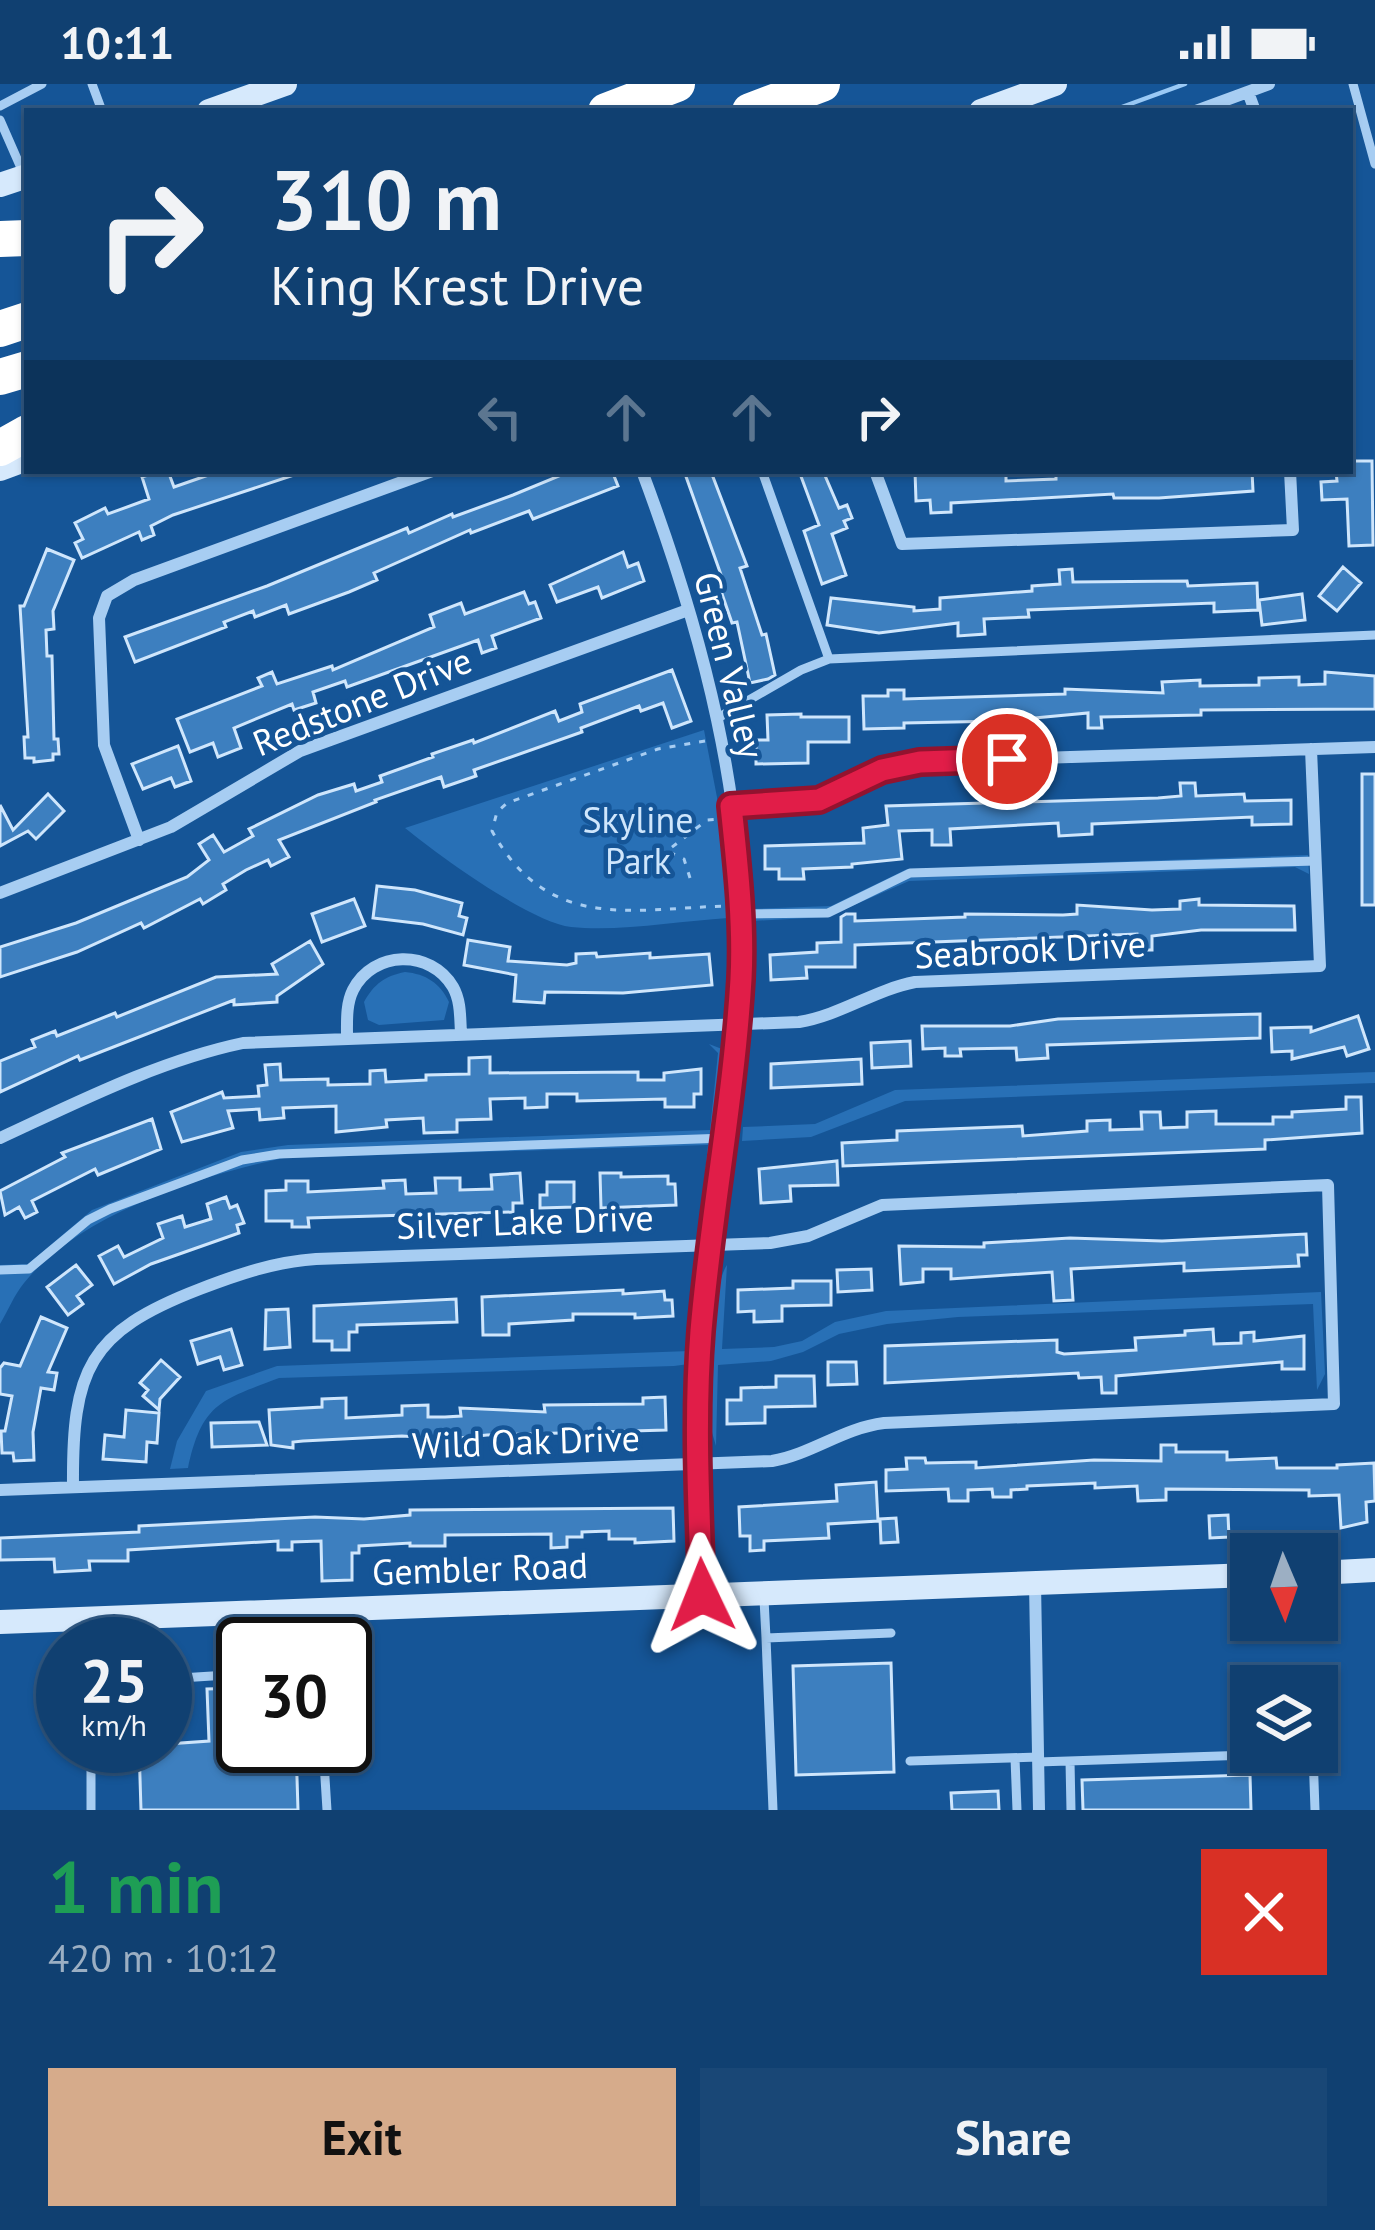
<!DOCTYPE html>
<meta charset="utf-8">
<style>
body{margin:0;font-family:"PT Sans",sans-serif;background:#194776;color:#f1f3f6;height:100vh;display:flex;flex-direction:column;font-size:45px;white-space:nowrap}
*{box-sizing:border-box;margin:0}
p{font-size:39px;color:#9cafc3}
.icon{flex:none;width:66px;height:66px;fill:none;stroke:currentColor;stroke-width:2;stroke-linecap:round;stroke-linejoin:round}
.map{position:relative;height:1726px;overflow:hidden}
.sheet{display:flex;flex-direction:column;background:#104071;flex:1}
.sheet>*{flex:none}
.banner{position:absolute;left:24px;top:24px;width:1329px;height:366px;border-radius:0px;box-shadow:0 3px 9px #0004,0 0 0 3px #305984;background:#104071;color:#f1f3f6;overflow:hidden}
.needle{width:78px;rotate:178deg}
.fabs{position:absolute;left:1230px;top:1449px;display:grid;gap:24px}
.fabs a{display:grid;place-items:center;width:108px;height:108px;border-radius:0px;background:#104071;box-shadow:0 3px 9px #0004,0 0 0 3px #305984;font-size:60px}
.speed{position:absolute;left:36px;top:1533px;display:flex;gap:24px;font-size:60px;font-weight:700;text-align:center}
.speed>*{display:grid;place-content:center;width:156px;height:156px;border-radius:50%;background:#104071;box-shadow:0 3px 9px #0004,0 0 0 3px #305984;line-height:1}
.speed small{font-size:30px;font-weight:400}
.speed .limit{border:6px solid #111;border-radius:18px;background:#fff;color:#111}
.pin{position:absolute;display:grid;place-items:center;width:102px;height:102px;color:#fff;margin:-51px;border:6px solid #fff;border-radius:50%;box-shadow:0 3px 12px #0007}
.me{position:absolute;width:132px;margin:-66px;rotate:358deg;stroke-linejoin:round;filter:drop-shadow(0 0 9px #0008)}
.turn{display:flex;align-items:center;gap:42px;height:252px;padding:0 48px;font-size:54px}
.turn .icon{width:156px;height:156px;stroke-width:2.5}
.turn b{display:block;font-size:84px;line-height:102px}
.lanes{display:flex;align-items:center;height:114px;padding:0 48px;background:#0003;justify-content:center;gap:60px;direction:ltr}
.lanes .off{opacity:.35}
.round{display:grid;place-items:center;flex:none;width:126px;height:126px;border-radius:0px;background:#194776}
.headline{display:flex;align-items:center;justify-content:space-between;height:204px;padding:0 48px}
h1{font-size:72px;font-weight:600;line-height:90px;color:#1e9e55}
.primary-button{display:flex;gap:24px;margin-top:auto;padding:24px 48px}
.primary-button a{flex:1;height:138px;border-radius:0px;background:#d6ab8b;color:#111;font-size:48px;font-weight:600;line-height:138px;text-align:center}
.primary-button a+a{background:#194776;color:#f1f3f6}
.status{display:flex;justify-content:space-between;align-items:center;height:84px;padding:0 60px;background:#104071;direction:ltr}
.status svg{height:33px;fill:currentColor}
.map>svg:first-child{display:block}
</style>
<div class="status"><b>10:11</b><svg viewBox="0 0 49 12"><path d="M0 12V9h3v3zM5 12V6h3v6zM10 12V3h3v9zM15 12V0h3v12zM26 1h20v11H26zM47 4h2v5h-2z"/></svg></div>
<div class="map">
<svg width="1375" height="1726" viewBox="0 0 1375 1726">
<rect width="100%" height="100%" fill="#155597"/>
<path fill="#2870b6" d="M704,646L721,734L728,834C679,837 619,848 571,843C530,838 438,771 405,744Z
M1308,771L1309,790L1295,783L909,797L827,833L752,837V825L831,822L907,785Z
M405,888C426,890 440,899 449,918L444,936L379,941L368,936L364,918C374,900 385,892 405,888Z
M709,960L722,965C730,998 714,1106 700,1137L708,1061L284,1074C201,1091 78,1131 24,1199C14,1211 8,1227 0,1240V1181L28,1180L92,1126L241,1068L288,1061L710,1046L718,969Z
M1375,988V999L905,1017L811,1053L742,1057L743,1043L815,1040L895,1006Z
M727,1181L722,1265L774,1263L802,1257L835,1238L886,1227L1321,1208L1325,1290L1317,1306L1313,1220L958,1233L887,1240L839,1250L803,1268L771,1277L718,1281L716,1362L711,1345C712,1313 711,1202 727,1181Z
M690,1267L689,1280L674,1282L279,1294C221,1316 202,1319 188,1384L170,1385L177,1357L206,1307L277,1282Z"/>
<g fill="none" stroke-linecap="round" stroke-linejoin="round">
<path stroke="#9ac9f5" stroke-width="4.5" d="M1111,27L1185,0"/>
</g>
<path fill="#3d7fbf" stroke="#cfe6fc" stroke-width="3" d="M1350,377H1372L1373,461L1349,462L1347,415L1322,416L1321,398L1337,397L1336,387H1350Z
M160,387H168L174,403L220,387L300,389L173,431L151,442L154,451L142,456L139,448L82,474L75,459L83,455L75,439L105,424L108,430L149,415L142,393Z
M563,387H612L618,402L533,435L529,427L471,449L470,446L374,489L377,496L349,508L289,530L286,521L255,533L253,527L224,538L226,543L135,578L125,553L267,502L407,444L409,449L452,430L453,433L513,411L564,390Z
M684,387H709L713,393L747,482L740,484L762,551L766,550L775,591L768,595L750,599L737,538L732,539L720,504L725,502Z
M799,387H823L839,424L847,421L852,434L844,437L847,444L832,450L846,491L822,500L804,447L819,441Z
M915,387H954V391L1006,389V397L1056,395V387H1252L1253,407L1159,414H1114L1113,410L951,419V428L931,429L930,416L916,417Z
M47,465L74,476L53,527L54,545L46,546L47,572H52L54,655H58L59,670H53V676L34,678V674H25L24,653H28L20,522H24Z
M623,468L628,483L638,479L644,497L602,514L598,503L557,518L550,501Z
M1343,483L1361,499L1337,527L1319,512Z
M1072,485L1073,498L1187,497L1188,502L1257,499L1258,526L1214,528V519L1028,526L1029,533L984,535L985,550L958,552V539L879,549L827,541L831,514L914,523V527L940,525V514L1032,507V502L1060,500L1059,486Z
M524,508L529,520L535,518L541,534L492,552L496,564L482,569L478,556L347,603L345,597L313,608L316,619L294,626L292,620L234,644L241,664L218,673L213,659L190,668L177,635L262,602L258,594L272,588L277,600L332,582L333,586L434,543L430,531L461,519L465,530Z
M1302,510L1305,536L1262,541L1259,516Z
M672,586L691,637L672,644L663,619L641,627L639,622L581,644L582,648L474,686L476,692L444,703L441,693L375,716L376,718L279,756L289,773L271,782L268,776L246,786L223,800L226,806L203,820L200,815L144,844L141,839L77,868L0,893V863L76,839L187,793L209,776L199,760L213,751L224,768L253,752L249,745L318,711L354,700L356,707L382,698L380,692L433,673L432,670L473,656L474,659L555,627L559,637L582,628L580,620Z
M1325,588L1375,592V625L1201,626V631L1101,633L1102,644H1088V629L1003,637L904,639V644L864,645L863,612H888V606H904V615L1065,610V605L1163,609L1162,598L1200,596V602L1259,601V594L1299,593V601L1325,600Z
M801,630V633H849V658H808V679L756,680V656H768L767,631Z
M178,662L191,697L175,703L171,694L143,705L132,680Z
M1362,690H1375V821H1362Z
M1180,699H1195L1196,712L1244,710L1245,717L1291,716V740L1252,741V733L1092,740V750L1059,752L1058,739L950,745L951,761H932V746L899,747L902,775L852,780V783L803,785L804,795H779V785H765V762L864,759L863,744L888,741L886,722L1158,714L1181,712Z
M48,710L64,727L36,755L28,747L0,762V721L13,746Z
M377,802L415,806L462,819L459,832L467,834L463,851L423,840L373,834Z
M354,815L365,842L322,858L312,830Z
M1199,815V821L1294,822L1295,846H1201L1152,852V866H1138L1137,850L855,861V883H806L807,894L771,896L770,871L817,868V859L841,858V833L846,830H855V837L965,833V830L1063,831L1077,830V821L1152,826L1180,825V817Z
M468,856L510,863L508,877L567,881L576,879V870L596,869L597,873L650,869V874L709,870L712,901L623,909L545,908L544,919L514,917L516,891L464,881Z
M310,857L323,880L277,912V918L234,921V916L80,976L78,972L0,1008V977L35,963L32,956L55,947L57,952L115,929L117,933L216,893L277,890L272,880Z
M1260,930V954L1047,961L1048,974L1017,976L1016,964L960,965L961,972H945V964L923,965L922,942H1010L1058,935Z
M1358,932L1369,965L1347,972L1344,963L1292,975V967L1272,968L1271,944L1311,943V948Z
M910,957L911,982L872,984L871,959Z
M490,973V989L638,988V996H664V989L701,985V1010H694V1023H665V1015L577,1017V1010H547V1023L525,1024V1014L490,1015L491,1035L457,1036V1048L424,1049L423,1034L386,1036L387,1043L336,1048V1022L283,1024L284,1034L260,1036L259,1025L228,1027L233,1044L182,1058L171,1028L222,1008L224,1014L259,1012L258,1002L267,1001L265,981L280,980L281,996L328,995V1001L370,1000V987L385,986L386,998L426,996V991L469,990V974Z
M861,975L862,1000L771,1004V980Z
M1346,1013H1361L1362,1049L1265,1056V1065L843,1082L842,1059L897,1056V1047L1022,1042L1023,1052L1087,1047V1037L1110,1036V1046L1142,1045L1141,1028H1160L1161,1044L1187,1043V1028L1216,1027V1040H1273V1033H1292V1028L1346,1025Z
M152,1035L161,1065L98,1091L95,1085L32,1117L37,1128L25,1134L19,1123L5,1131L0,1107L65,1073L62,1069Z
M837,1077L838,1101L790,1102L791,1117L761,1119L759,1085Z
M520,1089L522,1119H513V1128L308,1134L309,1143H292V1137H266V1107L286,1106V1097H308V1108L384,1104L383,1097L405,1096L406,1110L436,1109L435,1094H460V1106L492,1105L491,1091Z
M600,1089H621V1093L668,1092V1100H675L676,1121L601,1124Z
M547,1098H574V1123L540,1124V1111H547Z
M226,1113L230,1124L237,1121L244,1139L237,1141L239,1149L151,1180L114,1200L99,1172L118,1162L124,1173L163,1154L158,1140L182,1132L185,1143L211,1135L207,1120Z
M1306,1150L1307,1171H1298L1299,1182L1184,1187V1179L1071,1185L1073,1216L1054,1217L1052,1188L951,1195V1185H923V1198L901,1200L899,1162L984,1163V1159L1070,1154L1162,1157Z
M76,1181L92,1201L77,1212L83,1220L68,1231L47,1203Z
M871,1185L872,1206L838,1208L837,1186Z
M793,1197H831V1221L782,1222V1237L754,1238V1227L738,1228V1206L793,1204Z
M623,1206V1210L664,1207L665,1216H672L673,1232L635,1234V1230H573V1236L509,1240V1251H483L482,1213Z
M456,1215L457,1238L357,1241V1248H349V1266H332V1257H314V1222Z
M288,1225L290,1263L265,1265L266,1226Z
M41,1233L67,1244L48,1288L57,1289L54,1306L41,1304L33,1348L34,1376L14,1377L13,1369H2L1,1347H5L12,1312L0,1310V1284L4,1279L20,1282Z
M231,1245L242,1281L224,1286L220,1273L198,1280L191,1257Z
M1213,1245L1214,1260L1241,1259V1249L1254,1248V1257L1304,1252V1285H1282V1278L1116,1292V1309H1102L1101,1293L1079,1294L1078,1289L885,1299V1262L1057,1256V1268L1064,1270L1136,1266L1135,1254L1185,1251V1247Z
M161,1276L180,1293L160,1315L159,1326L143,1312L148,1306L140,1299Z
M828,1278H856L857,1300L828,1301Z
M776,1292H814L815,1322L765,1323V1339L727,1340V1316H741V1304L776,1303Z
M665,1313L666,1346L487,1351L449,1355L402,1352L303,1357L293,1358V1364L271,1361L269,1326L322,1323V1315L346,1314V1334L402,1331V1322L428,1321V1333H445L461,1332L460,1324L545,1328L544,1321L643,1320V1314Z
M126,1326L159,1329L157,1359L147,1358L146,1378L103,1375L105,1351L124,1353Z
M259,1338L267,1361L212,1363L211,1339Z
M1161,1361H1176V1368H1227V1376L1276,1374L1277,1384H1337V1381L1374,1379L1375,1417L1366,1418L1367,1438L1341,1444L1339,1411L1309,1412V1406L1166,1405V1416L1138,1417L1137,1402L1095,1404V1399L1027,1402V1405L1011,1406V1413H993L992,1405L968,1406V1417H949L948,1405L886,1407V1386L907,1385L906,1374H925L926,1379L976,1378V1384L1094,1376L1161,1377Z
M876,1398L878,1437L828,1440L829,1454L764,1457V1466L750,1467V1452H740L739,1423L837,1417L836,1401Z
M673,1424L674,1457L635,1459V1455H609V1447L582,1448V1453H567V1463L551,1464V1450L445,1451V1462H410V1459L359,1462V1469H352V1496L322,1497L321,1457L292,1458V1466H278V1457L128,1466V1477H89L90,1486L55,1488L54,1475L0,1476V1454L139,1448V1442L315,1433L364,1435L410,1431V1426Z
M1228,1431L1229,1453L1210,1454L1209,1432Z
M896,1434L898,1458L881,1459L880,1435Z
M891,1579L894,1688L796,1691L793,1582Z
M243,1604V1662H296L298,1726H141L139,1662L209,1657L207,1605Z
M1250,1691L1251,1726H1083L1082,1696Z
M998,1707L999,1726H952L951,1709Z"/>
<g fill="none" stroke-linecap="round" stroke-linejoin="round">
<path stroke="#a7cdf2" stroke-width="3" stroke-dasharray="6 9" stroke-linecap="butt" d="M705,657L658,665L507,719L497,728L492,747C548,848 629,825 725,822
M690,794L684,775L667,767L707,736L719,735"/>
<path stroke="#a7cdf2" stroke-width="9" d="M92,0L102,27
M1353,0L1375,80
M0,22L42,0
M0,36L25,93
M762,387L829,575
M716,635L801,586L829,575L1375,551
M739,830L828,829L910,789L1316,777
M0,1186L29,1185L88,1136L110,1125L242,1076L279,1070L726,1054
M764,1515L766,1554L891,1549
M284,1533L285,1560
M766,1554L773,1726
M95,1560L96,1540
M165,1595L243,1590
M91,1662V1726
M323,1662L327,1726
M1015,1674L1017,1726
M910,1677L1038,1673
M1070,1677L1071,1726
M1038,1678L1313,1669L1315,1726"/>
<path stroke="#a7cdf2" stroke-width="12" d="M1248,8L1255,27
M1196,27L1269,0
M642,387C702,547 749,721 741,894C736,1012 711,1128 701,1246C694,1334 699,1423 702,1511
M875,387L902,460L1293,446L1290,387
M731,722L819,716L882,687L920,678L1375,663
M139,756L104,661L99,534L107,512L134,496L432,387
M0,809L171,743L300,667L688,526
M347,952C347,937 346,920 353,906C373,866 431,865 453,903C461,917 460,934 461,949
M0,1054C78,1018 158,977 243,959L799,938C841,931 874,906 915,898L1320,882L1311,665
M0,1406L772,1377C812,1370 843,1344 884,1339L1334,1320L1328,1101L882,1121L808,1152L770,1159L316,1175C274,1178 239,1190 200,1205C88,1248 72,1286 73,1403
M1035,1499L1039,1726"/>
<path stroke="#d6e9fc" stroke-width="24" d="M209,27L285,0
M981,27L1055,0
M0,101L27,92
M0,385L27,375
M1317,1489L1375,1486
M0,1538L1251,1491"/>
<path stroke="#fff" stroke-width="36" d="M606,27L677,0
M750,27L822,0
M0,155L27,154
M0,245L27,236
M0,293L27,285
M0,364L27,349"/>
</g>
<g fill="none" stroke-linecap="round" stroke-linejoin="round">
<g stroke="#92132f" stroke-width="30">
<path id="route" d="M702,1511C699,1424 694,1335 701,1247C711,1129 734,1013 741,895C744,838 737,779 731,722L819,716L882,686L920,678L1007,675"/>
</g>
<use href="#route" stroke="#e11d48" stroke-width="21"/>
</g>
<g text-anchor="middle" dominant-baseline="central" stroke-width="9" stroke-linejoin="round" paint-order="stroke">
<g font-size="36" fill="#fff" stroke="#155597">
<text transform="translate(730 581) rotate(76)">Green Valley</text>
<text transform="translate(362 617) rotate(-22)">Redstone Drive</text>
<text transform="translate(1030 865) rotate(-3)">Seabrook Drive</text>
<text transform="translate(525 1137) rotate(-2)">Silver Lake Drive</text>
<text transform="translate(526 1357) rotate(-2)">Wild Oak Drive</text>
<text transform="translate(480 1484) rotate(-2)">Gembler Road</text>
</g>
<g font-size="36" fill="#cfe6fc" stroke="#155597">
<text x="638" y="735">Skyline<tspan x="638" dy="41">Park</tspan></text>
</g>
</g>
</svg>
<div class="fabs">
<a><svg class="needle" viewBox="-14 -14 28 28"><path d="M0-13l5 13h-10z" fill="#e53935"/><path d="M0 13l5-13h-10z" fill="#9cafc3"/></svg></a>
<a><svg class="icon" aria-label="layers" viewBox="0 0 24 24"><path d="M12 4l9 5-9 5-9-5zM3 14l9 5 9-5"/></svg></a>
</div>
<div class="speed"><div>25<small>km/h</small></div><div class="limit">30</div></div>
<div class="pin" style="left:1007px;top:675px;background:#d93025"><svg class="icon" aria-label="arrive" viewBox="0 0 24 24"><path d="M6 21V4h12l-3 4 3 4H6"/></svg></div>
<svg class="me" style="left:702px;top:1511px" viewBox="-20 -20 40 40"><path d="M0-17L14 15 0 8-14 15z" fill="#e11d48" stroke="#fff" stroke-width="4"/></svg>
<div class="banner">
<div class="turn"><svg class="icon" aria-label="right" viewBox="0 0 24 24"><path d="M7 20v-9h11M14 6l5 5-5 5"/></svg><div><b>310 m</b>King Krest Drive</div></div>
<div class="lanes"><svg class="icon off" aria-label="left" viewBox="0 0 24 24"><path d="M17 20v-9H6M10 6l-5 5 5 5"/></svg><svg class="icon off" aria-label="ahead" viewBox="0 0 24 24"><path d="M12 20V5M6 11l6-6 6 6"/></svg><svg class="icon off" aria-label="ahead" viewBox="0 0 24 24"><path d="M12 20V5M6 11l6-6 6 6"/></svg><svg class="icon" aria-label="right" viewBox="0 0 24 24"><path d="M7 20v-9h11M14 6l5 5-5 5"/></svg></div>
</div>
</div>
<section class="sheet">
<div class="headline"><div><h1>1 min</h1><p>420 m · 10:12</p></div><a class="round" style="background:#d93025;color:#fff"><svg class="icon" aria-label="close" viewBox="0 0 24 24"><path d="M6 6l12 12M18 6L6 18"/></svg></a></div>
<div class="primary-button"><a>Exit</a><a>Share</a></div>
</section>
